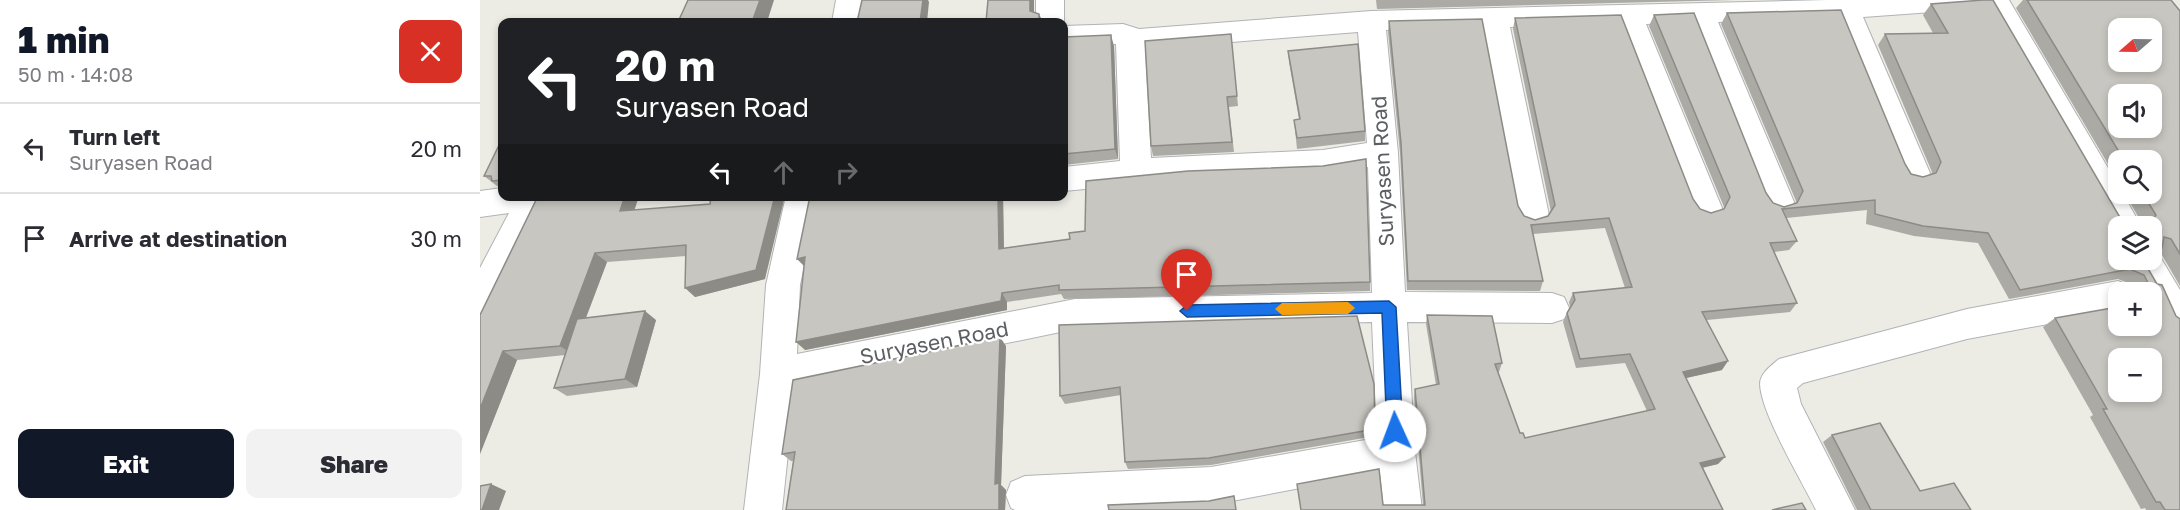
<!DOCTYPE html>
<meta charset="utf-8">
<style>
body{margin:0;font-family:"Golos Text",sans-serif;background:#f2f2f3;color:#2b2b33;height:100vh;display:flex;flex-direction:column;font-size:22px;white-space:nowrap}
*{box-sizing:border-box;margin:0}
p{font-size:20px;color:#7c7c81}
.icon{flex:none;width:33px;height:33px;fill:none;stroke:currentColor;stroke-width:2;stroke-linecap:round;stroke-linejoin:round}
.map{position:relative;flex:1;overflow:hidden}
.panel{display:flex;flex-direction:column;background:#fff;width:480px}
.panel>*{flex:none}
.hud{position:absolute;left:18px;top:18px;width:570px;height:183px;border-radius:12px;box-shadow:0 3px 9px #0003;background:#202124;color:#fff;overflow:hidden}
.needle{width:39px;rotate:250deg}
.buttons{position:absolute;left:1628px;top:18px;display:grid;gap:12px}
.buttons a{display:grid;place-items:center;width:54px;height:54px;border-radius:12px;background:#fff;box-shadow:0 3px 9px #0003;font-size:30px}
.pin{position:absolute;display:grid;place-items:center;width:51px;height:51px;color:#fff;margin:-62px -26px;border-radius:50% 50% 50% 0;rotate:-45deg;box-shadow:0 0 6px #0007}
.pin .icon{rotate:45deg}
.me{position:absolute;width:66px;margin:-33px;rotate:358deg;stroke-linejoin:round;filter:drop-shadow(0 0 4px #0008)}
.turn{display:flex;align-items:center;gap:21px;height:126px;padding:0 18px;font-size:27px}
.turn .icon{width:78px;height:78px;stroke-width:2.5}
.turn b{display:block;font-size:42px;line-height:51px}
.lanes{display:flex;align-items:center;height:57px;padding:0 18px;background:#0003;justify-content:center;gap:30px;direction:ltr}
.lanes .off{opacity:.35}
.round{display:grid;place-items:center;flex:none;width:63px;height:63px;border-radius:12px;background:#f2f2f3}
.headline{display:flex;align-items:center;justify-content:space-between;height:102px;padding:0 18px}
h1{font-size:36px;font-weight:800;line-height:45px;color:#111827}
.cta{display:flex;gap:12px;margin-top:auto;padding:12px 18px}
.cta a{flex:1;height:69px;border-radius:12px;background:#111827;color:#fff;font-size:24px;font-weight:800;line-height:69px;text-align:center}
.cta a+a{background:#f2f2f3;color:#2b2b33}
ul{padding:0;list-style:none}
li{display:flex;align-items:center;gap:18px;height:90px;padding:0 18px;border-top:2px solid #e1e1e2}
li div{flex:1}
li b{display:block;font-size:22px}
li em{font-style:normal}
main{display:flex;flex:1;min-height:0}
.map>svg:first-child{display:block}
</style>
<main>
<section class="panel">
<div class="headline"><div><h1>1 min</h1><p>50 m · 14:08</p></div><a class="round" style="background:#d93025;color:#fff"><svg class="icon" aria-label="close" viewBox="0 0 24 24"><path d="M6 6l12 12M18 6L6 18"/></svg></a></div>
<ul>
<li><svg class="icon" aria-label="left" viewBox="0 0 24 24"><path d="M17 20v-9H6M10 6l-5 5 5 5"/></svg><div><b>Turn left</b><p>Suryasen Road</p></div><em>20 m</em></li>
<li><svg class="icon" aria-label="arrive" viewBox="0 0 24 24"><path d="M6 21V4h12l-3 4 3 4H6"/></svg><div><b>Arrive at destination</b></div><em>30 m</em></li>
</ul>
<div class="cta"><a>Exit</a><a>Share</a></div>
</section>
<div class="map">
<svg width="1700" height="510" viewBox="0 0 1700 510">
<rect width="100%" height="100%" fill="#ecebe4"/>
<g fill="none" stroke-linecap="round" stroke-linejoin="round">
<g stroke="#b1b3b7" stroke-width="2">
<path id="minor" d="M356,0H384L380,22H352Z
M556,0H584V23L556,22Z
M1347,0H1529L1638,185V194H1643L1661,226H1638V237L1634,235L1504,5L1494,9L1383,17L1450,173L1445,182L1434,185L1423,182L1418,173L1356,19L1238,22L1314,202L1309,211L1298,215L1287,211L1282,202L1211,22L1166,24L1242,208L1237,217L1226,221L1215,217L1210,208L1139,24L1030,27L1069,215L1064,224L1053,228L1042,224L1037,215L1002,28L906,30L918,153L925,292L1072,293L1084,297L1089,308L1084,319L1072,323L927,322L935,452L942,510H904L900,473L731,505L624,510H535L531,508L526,495L531,482L545,476L731,467L897,438L892,322L595,329L315,387L302,510H264L280,374L286,285L306,196H338L320,285L317,354L595,299L892,293L888,167L843,174L710,179L584,191V167L640,161L636,44L584,46V26L643,24L659,29L891,11ZM878,32L887,143L843,150L671,158L665,49Z
M22,188V196H72L12,312L0,317V268L29,213L0,217V191Z
M1671,249L1676,250L1700,290V335C1684,329 1671,310 1671,292H1666L1647,260H1671Z
M1638,281L1650,286L1653,292H1638V311L1487,339L1323,383L1317,388L1321,404L1375,510H1336C1322,481 1281,414 1280,384C1280,373 1292,365 1299,359L1487,309Z"/>
</g>
<use href="#minor" fill="#fff" fill-rule="evenodd"/>
</g>
<path fill="#acaaa5" d="M896,0H1254L897,9Z
M1543,0H1592L1700,11V286L1679,250L1671,256V226H1638L1663,260L1677,284L1700,510H1666L1665,508L1661,509L1610,417L1613,415L1563,327L1575,318L1638,326L1671,292H1643L1652,286L1651,284L1638,279L1529,299L1498,243L1434,236L1386,224L1387,210L1306,218L1317,241L1309,250L1294,252L1317,303L1310,312L1227,320L1242,370L1206,378L1238,464L1223,467L1243,510L903,505H943L934,397L935,389L956,385L946,324L947,315L1022,363L1019,372H1018L1040,433L1045,438L1167,411L1145,363L1096,368L1083,322L1090,307L1089,302L1093,293L1145,288L1125,228L1053,234L1063,281L1060,291L927,290L920,153L908,32L909,21L1044,216L1055,220L1068,216L1071,212L1033,29L1035,18L1213,199L1220,209L1231,213L1243,210L1244,207L1169,26L1174,15L1293,203L1304,207L1315,204L1316,201L1241,24L1247,13L1425,164L1431,174L1443,177L1451,175L1452,172L1398,45L1405,34L1453,33L1443,15L1451,4L1644,225L1653,218H1659L1645,194H1671V160H1638V181L1536,8Z
M751,34L758,106L749,107L754,152L673,156L671,146Z
M584,37L634,46L638,159L584,165V167Z
M808,51L885,131V141L817,149L814,120L819,119L809,62Z
M22,139V189L19,186H17L4,176Z
M58,196L155,210L285,279L215,297L206,256L127,262L106,318L176,320L157,387L87,396L74,388L85,355L37,360L0,454Z
M330,196H523L524,248L890,282V291L584,299L581,294L527,302V310L325,350L324,266Z
M579,325L895,429V436L731,465L648,469L645,462L641,395L585,404L580,396Z
M526,346L521,485L526,490L525,510H306L313,461H311L302,454Z
M1352,435L1440,491L1491,510H1377L1343,442Z"/>
<path fill="#8c8b86" d="M280,0H294L287,22H272Z
M443,0H448L449,2L447,22H440Z
M550,0H554V22L550,11Z
M559,14L563,22H559Z
M631,35L634,46L638,159L635,149Z
M145,196H159L151,221L140,211Z
M295,196H305L285,279L215,297L205,288Z
M518,196H523L524,258L519,249Z
M115,253L127,262L92,354L80,346Z
M325,257L326,268L317,259Z
M522,293L527,302V310L325,350L316,342Z
M165,311L176,320L157,387L145,379Z
M520,337L526,346L521,485L526,490L525,510H519L515,484Z
M23,351L37,360L0,454V409Z
M1248,361L1242,370L1197,380L1203,372Z
M1245,457L1238,464L1214,470L1220,463Z
M11,484L26,491L19,510H2Z"/>
<path fill="#c8c6c0" stroke="#8c8b86" stroke-width="1.5" fill-rule="evenodd" d="M208,0H280L272,22H198Z
M382,0H443L440,22H377Z
M508,0H550V11L559,14V22H506Z
M1503,0H1513L1645,226H1638V260H1663L1677,284L1682,285L1696,316L1700,319V510H1685L1680,502H1676L1623,409H1627L1575,318L1638,307V326H1671V292H1652L1653,285L1668,283L1664,275L1650,269L1540,290L1508,233L1443,226L1395,214V200L1302,209L1317,241L1290,243L1317,303L1222,312L1248,361L1203,372L1245,457L1220,463L1243,510H821L817,484L899,469L903,505H945L935,389L959,384L947,315L1012,316L1022,363L1015,364L1040,433H1043L1045,438L1175,409L1150,354L1100,359L1087,313L1095,300L1093,293L1152,287L1129,218L1051,225L1063,281H928L921,143L909,21L1002,19L1038,206L1044,216L1055,220L1068,216L1075,205L1035,18L1141,15L1213,199L1220,209L1231,213L1244,209L1250,197L1174,15L1214,13L1286,193L1293,203L1304,207L1317,203L1323,191L1247,13L1361,10L1425,164L1431,174L1443,177L1456,173L1461,162L1405,34L1468,33L1451,4ZM1638,358H1671V392H1638Z
M1547,0H1691L1700,11V254L1691,239L1684,237L1682,248L1671,249V226H1651L1653,218H1674L1676,215L1663,194H1671V160H1644ZM1638,28H1671V62H1638ZM1638,94H1671V128H1638Z
M751,34L757,96L747,97L752,142L671,146L665,41Z
M631,35L635,149L584,154V37Z
M878,44L885,131L817,138L814,120L820,119L808,51Z
M22,139V180L12,181L11,176H4Z
M886,159L890,282L579,290V285L522,293L521,301L316,342L325,257L317,259L330,196H518L519,249L590,239L589,233L605,231L606,181L708,171L843,166Z
M58,196H145L140,211L230,204L231,196H295L276,270L205,288L206,245L115,253L80,346L23,351L0,409V315Z
M165,311L145,379L74,388L97,319Z
M877,316L894,384L895,429L729,458L645,462L640,387L580,396L579,325Z
M520,337L515,484L519,483V510H306L315,452L302,454L313,380Z
M1400,423L1440,491L1474,483L1491,510H1391L1352,435Z
M11,484L2,510H0V486Z
M754,496L756,510H629L628,505L729,501Z
M1322,503L1326,510H1292Z"/>
<path fill="#1a73e8" stroke="#114b97" stroke-width="1.5" d="M909,301L916,307L923,431L920,436L915,438L909,436L907,431L902,313L707,317L700,311L707,305Z"/>
<path fill="#f59e0b" d="M868,302L875,308L868,314L802,315L795,309L802,303Z"/>
<g text-anchor="middle" dominant-baseline="central" stroke-width="4.5" stroke-linejoin="round" paint-order="stroke">
<g font-size="21" fill="#5c5e62" stroke="#fff">
<text transform="translate(902 171) rotate(-93)">Suryasen Road</text>
<text transform="translate(454 342) rotate(-11)">Suryasen Road</text>
</g>
</g>
</svg>
<div class="buttons">
<a><svg class="needle" viewBox="-14 -14 28 28"><path d="M0-13l5 13h-10z" fill="#e53935"/><path d="M0 13l5-13h-10z" fill="#7c7c81"/></svg></a>
<a><svg class="icon" aria-label="sound" viewBox="0 0 24 24"><path d="M4 9h4l5-4v14l-5-4H4zM17 9q2 3 0 6"/></svg></a>
<a><svg class="icon" aria-label="search" viewBox="0 0 24 24"><circle cx="10" cy="10" r="6"/><path d="M15 15l6 6"/></svg></a>
<a><svg class="icon" aria-label="layers" viewBox="0 0 24 24"><path d="M12 4l9 5-9 5-9-5zM3 14l9 5 9-5"/></svg></a>
<a>+</a>
<a>−</a>
</div>
<div class="pin" style="left:707px;top:311px;background:#d93025"><svg class="icon" aria-label="arrive" viewBox="0 0 24 24"><path d="M6 21V4h12l-3 4 3 4H6"/></svg></div>
<svg class="me" style="left:915px;top:431px" viewBox="-20 -20 40 40"><circle r="19" fill="#fff"/><path d="M0-13L10 11 0 6-10 11z" fill="#1a73e8"/></svg>
<div class="hud">
<div class="turn"><svg class="icon" aria-label="left" viewBox="0 0 24 24"><path d="M17 20v-9H6M10 6l-5 5 5 5"/></svg><div><b>20 m</b>Suryasen Road</div></div>
<div class="lanes"><svg class="icon" aria-label="left" viewBox="0 0 24 24"><path d="M17 20v-9H6M10 6l-5 5 5 5"/></svg><svg class="icon off" aria-label="ahead" viewBox="0 0 24 24"><path d="M12 20V5M6 11l6-6 6 6"/></svg><svg class="icon off" aria-label="right" viewBox="0 0 24 24"><path d="M7 20v-9h11M14 6l5 5-5 5"/></svg></div>
</div>
</div>
</main>
